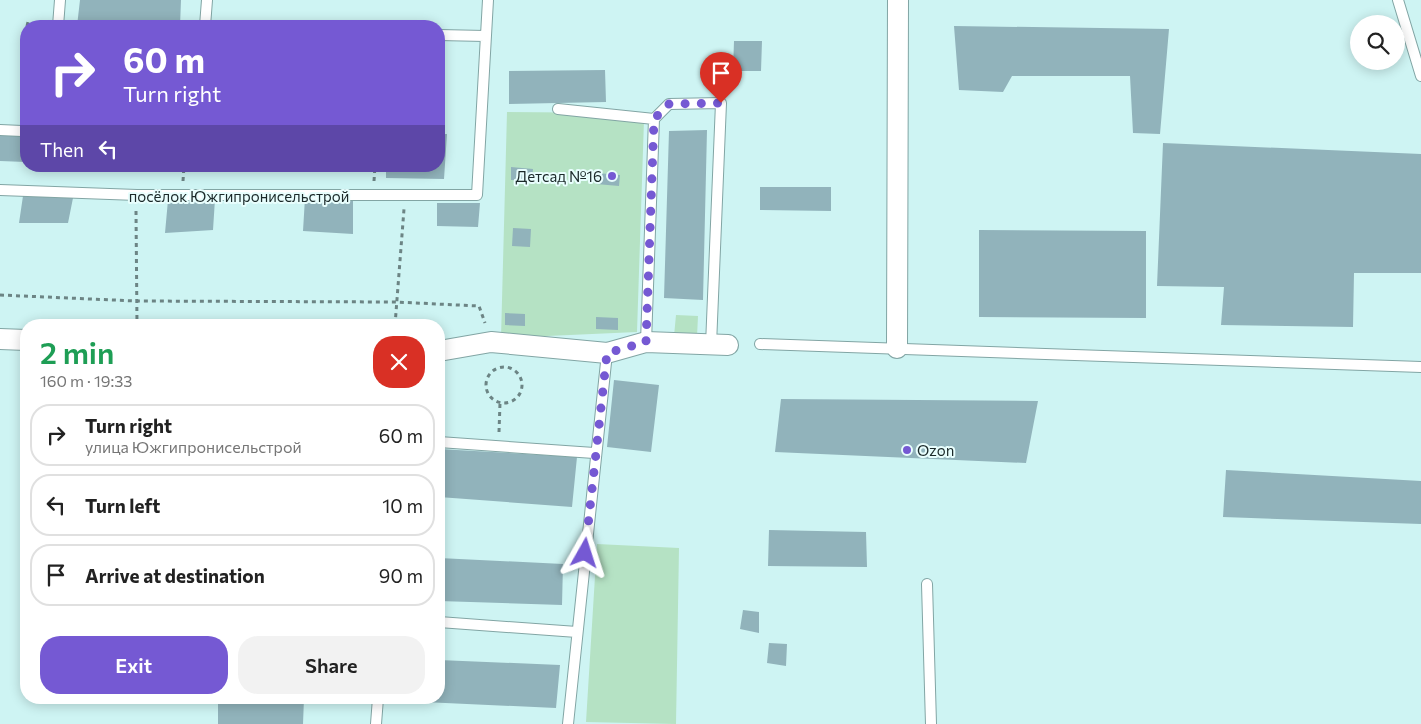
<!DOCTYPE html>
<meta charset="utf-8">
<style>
body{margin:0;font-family:Commissioner,sans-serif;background:#f2f2f2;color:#222;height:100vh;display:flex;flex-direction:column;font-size:19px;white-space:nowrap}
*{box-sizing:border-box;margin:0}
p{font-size:16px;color:#767676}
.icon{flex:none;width:28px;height:28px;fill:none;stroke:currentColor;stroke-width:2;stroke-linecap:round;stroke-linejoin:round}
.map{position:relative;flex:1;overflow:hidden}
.side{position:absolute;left:20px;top:319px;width:425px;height:385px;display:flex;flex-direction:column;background:#fff;border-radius:20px;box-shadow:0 2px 12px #0003}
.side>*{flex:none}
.hud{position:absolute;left:20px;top:20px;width:425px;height:152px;border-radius:20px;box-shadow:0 2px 12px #0003;background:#7559d3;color:#fff;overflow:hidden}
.controls{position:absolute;left:1350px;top:15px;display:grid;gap:10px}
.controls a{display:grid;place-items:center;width:55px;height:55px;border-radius:50%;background:#fff;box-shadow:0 2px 12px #0003;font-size:25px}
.pin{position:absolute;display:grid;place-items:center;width:42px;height:42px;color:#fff;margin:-51px -21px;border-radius:50% 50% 50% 0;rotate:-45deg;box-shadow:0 0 5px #0007}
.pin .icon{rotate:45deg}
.me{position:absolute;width:55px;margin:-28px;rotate:6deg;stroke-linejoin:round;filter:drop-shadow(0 0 4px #0008)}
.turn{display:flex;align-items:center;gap:18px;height:105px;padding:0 20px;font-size:22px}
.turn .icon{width:65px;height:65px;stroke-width:2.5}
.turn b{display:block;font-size:35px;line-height:42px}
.then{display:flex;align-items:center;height:48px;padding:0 20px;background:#0003;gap:10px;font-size:19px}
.round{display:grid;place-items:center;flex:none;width:52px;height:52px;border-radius:20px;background:#f2f2f2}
.summary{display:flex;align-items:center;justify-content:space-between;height:85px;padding:0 20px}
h1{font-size:30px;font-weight:600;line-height:38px;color:#1e9e55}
.primary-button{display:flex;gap:10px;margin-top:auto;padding:10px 20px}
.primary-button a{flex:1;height:58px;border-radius:20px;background:#7559d3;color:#fff;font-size:20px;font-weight:600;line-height:58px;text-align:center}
.primary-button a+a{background:#f2f2f2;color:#222}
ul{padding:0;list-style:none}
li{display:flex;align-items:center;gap:15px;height:62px;margin:0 10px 8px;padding:0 10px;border:2px solid #e0e0e0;border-radius:20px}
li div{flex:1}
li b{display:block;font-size:19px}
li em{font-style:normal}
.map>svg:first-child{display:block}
</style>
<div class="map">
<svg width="1421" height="724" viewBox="0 0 1421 724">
<rect width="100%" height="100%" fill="#cef4f3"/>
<path fill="#b5e2c4" d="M507,112L626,113L644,120L637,332L501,338Z
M676,315L698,316L697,337L674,336Z
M597,544L679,548L676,724L586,722Z"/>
<path fill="#91b3bb" d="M80,0H181L180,26H77Z
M954,26L1169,29L1160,134L1133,133L1130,76H1012L1003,92L959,90Z
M734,41H762L761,71H733Z
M605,70L606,102L509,104V71Z
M707,130L703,300L664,298L669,131Z
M439,134H447L444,179L386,178V166H439Z
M0,136H26V162L0,161Z
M1163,143L1421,154V273H1354L1353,327L1221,325L1224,287L1157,286Z
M511,167L533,169L532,181L511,180Z
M597,173L620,175L619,186L596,184Z
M760,187H831V211L760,210Z
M23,196L73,198L68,223H19Z
M305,198L353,200V234L303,231Z
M215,199L213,230L165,233L168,200Z
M437,203H480L478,227L437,226Z
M513,228L531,229L530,247L512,246Z
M979,230L1146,231V318L979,317Z
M505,313L525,314V326L505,325Z
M596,317L618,318V330L596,329Z
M614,380L659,385L651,452L607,447Z
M781,399L1038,401L1026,463L775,452Z
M439,449L577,457L572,507L439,497Z
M1226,470L1421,481V524L1223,517Z
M769,530L866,532L867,567L768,566Z
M439,558L563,564L562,605L439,601Z
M743,610L759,612V633L740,629Z
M769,643L787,644L786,666L767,663Z
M439,660L560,665L556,708L402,701V698H439Z
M218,698H304L303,724H218Z"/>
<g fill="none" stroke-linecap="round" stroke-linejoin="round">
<g stroke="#82a5a4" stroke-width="12">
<path id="service" d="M1398,0L1421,76
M58,26L60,0
M205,26L207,0
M439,35L485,36
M558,109L654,119
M0,130L22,131
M0,190L137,195H477L488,0
M646,342L654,119L669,104L721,103L711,345
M760,344L1421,367
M439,442L594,453
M927,584L931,724
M439,622L577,632
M376,724L378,698
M568,724L607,353"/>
</g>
<g stroke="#82a5a4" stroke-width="22">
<path id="minor" d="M0,339L26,340
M897,348L898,0
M439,351L491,342L607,353L646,342L728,345"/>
</g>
<path stroke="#6c8484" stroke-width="3" stroke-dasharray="4 4" stroke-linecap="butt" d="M27,26L28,22
M23,116L26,51
M183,181L184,166
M374,181L375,166
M136,211L137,325
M0,295L136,301L395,302L479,306L485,323
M395,325L404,209
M486 385a18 18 0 1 1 36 0a18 18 0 1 1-36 0Z
M499,432L500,403"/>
<use href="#service" stroke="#fff" stroke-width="10"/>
<use href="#minor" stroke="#fff" stroke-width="20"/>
</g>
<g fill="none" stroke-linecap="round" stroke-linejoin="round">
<path stroke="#7559d3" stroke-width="9" stroke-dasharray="0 16.2" d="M585,553L607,353L646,342L654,119L669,104L721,103"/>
</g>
<g fill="#7559d3" stroke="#e8fefd" stroke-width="2">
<circle cx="612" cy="176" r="5"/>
<circle cx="907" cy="450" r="5"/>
</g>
<g text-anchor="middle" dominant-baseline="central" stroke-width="4" stroke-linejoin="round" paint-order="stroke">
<g font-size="15" fill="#1b2929" stroke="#e8fefd" text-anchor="end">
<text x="602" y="176">Детсад №16</text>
<text x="917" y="450" text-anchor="start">Ozon</text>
</g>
<g font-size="15" fill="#1b2929" stroke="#e8fefd">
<text x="239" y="196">посёлок Южгипронисельстрой</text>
</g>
</g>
</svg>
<div class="controls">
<a><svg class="icon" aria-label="search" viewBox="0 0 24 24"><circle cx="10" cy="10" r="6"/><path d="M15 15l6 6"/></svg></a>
</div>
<div class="pin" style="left:721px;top:103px;background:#d93025"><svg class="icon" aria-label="arrive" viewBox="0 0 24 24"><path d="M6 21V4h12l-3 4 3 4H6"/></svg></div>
<svg class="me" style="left:585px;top:553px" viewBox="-20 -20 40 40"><path d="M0-17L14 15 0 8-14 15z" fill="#7559d3" stroke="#fff" stroke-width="4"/></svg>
<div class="hud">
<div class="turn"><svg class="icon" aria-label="right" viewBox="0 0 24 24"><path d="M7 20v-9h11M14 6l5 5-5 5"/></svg><div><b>60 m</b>Turn right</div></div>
<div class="then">Then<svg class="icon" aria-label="left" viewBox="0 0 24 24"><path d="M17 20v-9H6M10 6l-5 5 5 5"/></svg></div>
</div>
<section class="side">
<div class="summary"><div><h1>2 min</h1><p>160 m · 19:33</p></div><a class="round" style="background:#d93025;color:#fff"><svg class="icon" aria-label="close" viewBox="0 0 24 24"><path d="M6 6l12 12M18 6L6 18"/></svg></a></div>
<ul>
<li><svg class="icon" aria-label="right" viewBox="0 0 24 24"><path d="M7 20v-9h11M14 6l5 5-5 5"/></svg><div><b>Turn right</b><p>улица Южгипронисельстрой</p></div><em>60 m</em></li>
<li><svg class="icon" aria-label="left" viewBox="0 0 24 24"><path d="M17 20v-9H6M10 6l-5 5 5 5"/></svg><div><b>Turn left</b></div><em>10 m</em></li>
<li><svg class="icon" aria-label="arrive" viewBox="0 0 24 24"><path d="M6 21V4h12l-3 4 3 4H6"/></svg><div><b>Arrive at destination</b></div><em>90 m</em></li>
</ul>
<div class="primary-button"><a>Exit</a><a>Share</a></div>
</section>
</div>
